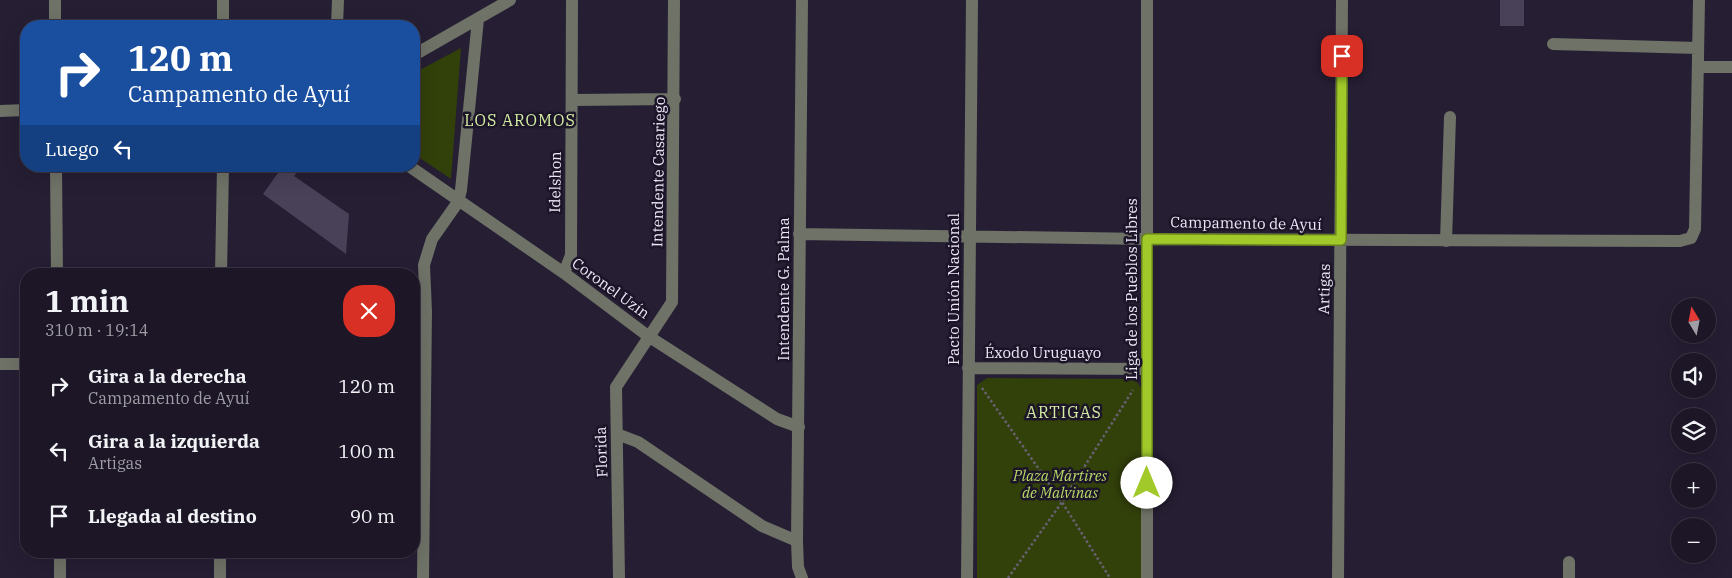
<!DOCTYPE html>
<html lang="es">
<meta charset="utf-8">
<style>
body{margin:0;font-family:"IBM Plex Serif",serif;background:#292332;color:#f1f3f6;height:100vh;display:flex;flex-direction:column;font-size:19px;white-space:nowrap}
*{box-sizing:border-box;margin:0}
p{font-size:16px;color:#a09fa7}
.icon{flex:none;width:28px;height:28px;fill:none;stroke:currentColor;stroke-width:2;stroke-linecap:round;stroke-linejoin:round}
.map{position:relative;flex:1;overflow:hidden}
.side{position:absolute;left:20px;top:268px;width:400px;height:290px;display:flex;flex-direction:column;background:#1c1626;border-radius:20px;box-shadow:0 5px 20px #0002,0 0 0 1px #3a3543}
.side>*{flex:none}
.top-card{position:absolute;left:20px;top:20px;width:400px;height:152px;border-radius:20px;box-shadow:0 5px 20px #0002,0 0 0 1px #3a3543;background:#1a4fa0;color:#fff;overflow:hidden}
.needle{width:32px;rotate:350deg}
.fabs{position:absolute;left:1671px;top:298px;display:grid;gap:10px}
.fabs a{display:grid;place-items:center;width:45px;height:45px;border-radius:50%;background:#1c1626;box-shadow:0 5px 20px #0002,0 0 0 1px #3a3543;font-size:25px}
.pin{position:absolute;display:grid;place-items:center;width:42px;height:42px;color:#fff;margin:-21px;border-radius:10px;box-shadow:0 2px 8px #0006}
.me{position:absolute;width:55px;margin:-28px;rotate:0deg;stroke-linejoin:round;filter:drop-shadow(0 0 4px #0008)}
.turn{display:flex;align-items:center;gap:18px;height:105px;padding:0 25px;font-size:22px}
.turn .icon{width:65px;height:65px;stroke-width:2.5}
.turn b{display:block;font-size:35px;line-height:42px}
.then{display:flex;align-items:center;height:48px;padding:0 25px;background:#0003;gap:10px;font-size:19px}
.round{display:grid;place-items:center;flex:none;width:52px;height:52px;border-radius:20px;background:#292332}
.summary{display:flex;align-items:center;justify-content:space-between;height:85px;padding:0 25px}
h1{font-size:30px;font-weight:700;line-height:38px}
ul{padding:0;list-style:none}
li{display:flex;align-items:center;gap:15px;height:65px;padding:0 25px}
li div{flex:1}
li b{display:block;font-size:19px}
li em{font-style:normal}
.map>svg:first-child{display:block}
</style>
<div class="map">
<svg width="1732" height="578" viewBox="0 0 1732 578">
<rect width="100%" height="100%" fill="#261e33"/>
<path fill="#32400a" d="M461,48L451,179L414,154V73Z
M987,378L1135,379L1142,389V578H977V385Z"/>
<path fill="#494158" d="M1500,0H1524V26H1500Z
M283,166H289L297,172L294,176L349,214L346,254L263,194Z"/>
<g fill="none" stroke-linecap="round" stroke-linejoin="round">
<path stroke="#686173" stroke-width="2.5" stroke-dasharray="2.5 2.5" stroke-linecap="butt" d="M982,388L1062,502L1110,578
M1008,578L1062,502L1133,390"/>
<path stroke="#6e7267" stroke-width="12" d="M802,0L797,541L798,567L802,578
M55,26V0
M223,26V0
M337,26L338,0
M1553,44L1698,48
M414,55L510,0
M1698,67H1732
M572,100L675,99
M0,111L26,110
M56,166L57,274
M409,166L564,273L648,336L777,419L799,427
M799,234L1147,239L1680,241L1691,238L1695,229L1699,0
M1446,241L1450,117
M564,273L571,255L572,0
M221,274L223,166
M0,364H26
M968,368L1147,369
M617,434L638,442L762,526L797,541
M60,551V578
M220,578V551
M423,578L426,312L424,265L432,239L458,202L461,190L478,19
M619,578L616,387L672,302L674,0
M967,578L972,0
M1147,578V0
M1338,578L1342,0
M1569,578V562"/>
</g>
<g fill="none" stroke-linecap="round" stroke-linejoin="round">
<g stroke="#69831b" stroke-width="12">
<path id="route" d="M1147,483V239L1341,240L1342,56"/>
</g>
<use href="#route" stroke="#a1c92a" stroke-width="9"/>
</g>
<g text-anchor="middle" dominant-baseline="central" stroke-width="5" stroke-linejoin="round" paint-order="stroke">
<g font-size="15" fill="#ece7f5" stroke="#1c1529">
<text transform="translate(658 172) rotate(-89)">Intendente Casariego</text>
<text transform="translate(555 182) rotate(-89)">Idelshon</text>
<text transform="translate(1246 223) rotate(1)">Campamento de Ayuí</text>
<text transform="translate(611 288) rotate(36)">Coronel Uzín</text>
<text transform="translate(783 289) rotate(-90)">Intendente G. Palma</text>
<text transform="translate(953 289) rotate(-90)">Pacto Unión Nacional</text>
<text transform="translate(1131 289) rotate(-90)">Liga de los Pueblos Libres</text>
<text transform="translate(1324 289) rotate(-89)">Artigas</text>
<text x="1043" y="352">Éxodo Uruguayo</text>
<text transform="translate(601 452) rotate(-92)">Florida</text>
</g>
<g font-size="15" font-style="italic" fill="#b7da67" stroke="#1c1529">
<text x="1060" y="475">Plaza Mártires<tspan x="1060" dy="17">de Malvinas</tspan></text>
</g>
<g font-size="16" letter-spacing="1" fill="#d4eda2" stroke="#1c1529">
<text x="520" y="120">LOS AROMOS</text>
<text x="1064" y="412">ARTIGAS</text>
</g>
</g>
</svg>
<div class="fabs">
<a><svg class="needle" viewBox="-14 -14 28 28"><path d="M0-13l5 13h-10z" fill="#e53935"/><path d="M0 13l5-13h-10z" fill="#a09fa7"/></svg></a>
<a><svg class="icon" aria-label="sound" viewBox="0 0 24 24"><path d="M4 9h4l5-4v14l-5-4H4zM17 9q2 3 0 6"/></svg></a>
<a><svg class="icon" aria-label="layers" viewBox="0 0 24 24"><path d="M12 4l9 5-9 5-9-5zM3 14l9 5 9-5"/></svg></a>
<a>+</a>
<a>−</a>
</div>
<div class="pin" style="left:1342px;top:56px;background:#d93025"><svg class="icon" aria-label="arrive" viewBox="0 0 24 24"><path d="M6 21V4h12l-3 4 3 4H6"/></svg></div>
<svg class="me" style="left:1147px;top:483px" viewBox="-20 -20 40 40"><circle r="19" fill="#fff"/><path d="M0-13L10 11 0 6-10 11z" fill="#a1c92a"/></svg>
<div class="top-card">
<div class="turn"><svg class="icon" aria-label="right" viewBox="0 0 24 24"><path d="M7 20v-9h11M14 6l5 5-5 5"/></svg><div><b>120 m</b>Campamento de Ayuí</div></div>
<div class="then">Luego<svg class="icon" aria-label="left" viewBox="0 0 24 24"><path d="M17 20v-9H6M10 6l-5 5 5 5"/></svg></div>
</div>
<section class="side">
<div class="summary"><div><h1>1 min</h1><p>310 m · 19:14</p></div><a class="round" style="background:#d93025;color:#fff"><svg class="icon" aria-label="close" viewBox="0 0 24 24"><path d="M6 6l12 12M18 6L6 18"/></svg></a></div>
<ul>
<li><svg class="icon" aria-label="right" viewBox="0 0 24 24"><path d="M7 20v-9h11M14 6l5 5-5 5"/></svg><div><b>Gira a la derecha</b><p>Campamento de Ayuí</p></div><em>120 m</em></li>
<li><svg class="icon" aria-label="left" viewBox="0 0 24 24"><path d="M17 20v-9H6M10 6l-5 5 5 5"/></svg><div><b>Gira a la izquierda</b><p>Artigas</p></div><em>100 m</em></li>
<li><svg class="icon" aria-label="arrive" viewBox="0 0 24 24"><path d="M6 21V4h12l-3 4 3 4H6"/></svg><div><b>Llegada al destino</b></div><em>90 m</em></li>
</ul>
</section>
</div>
